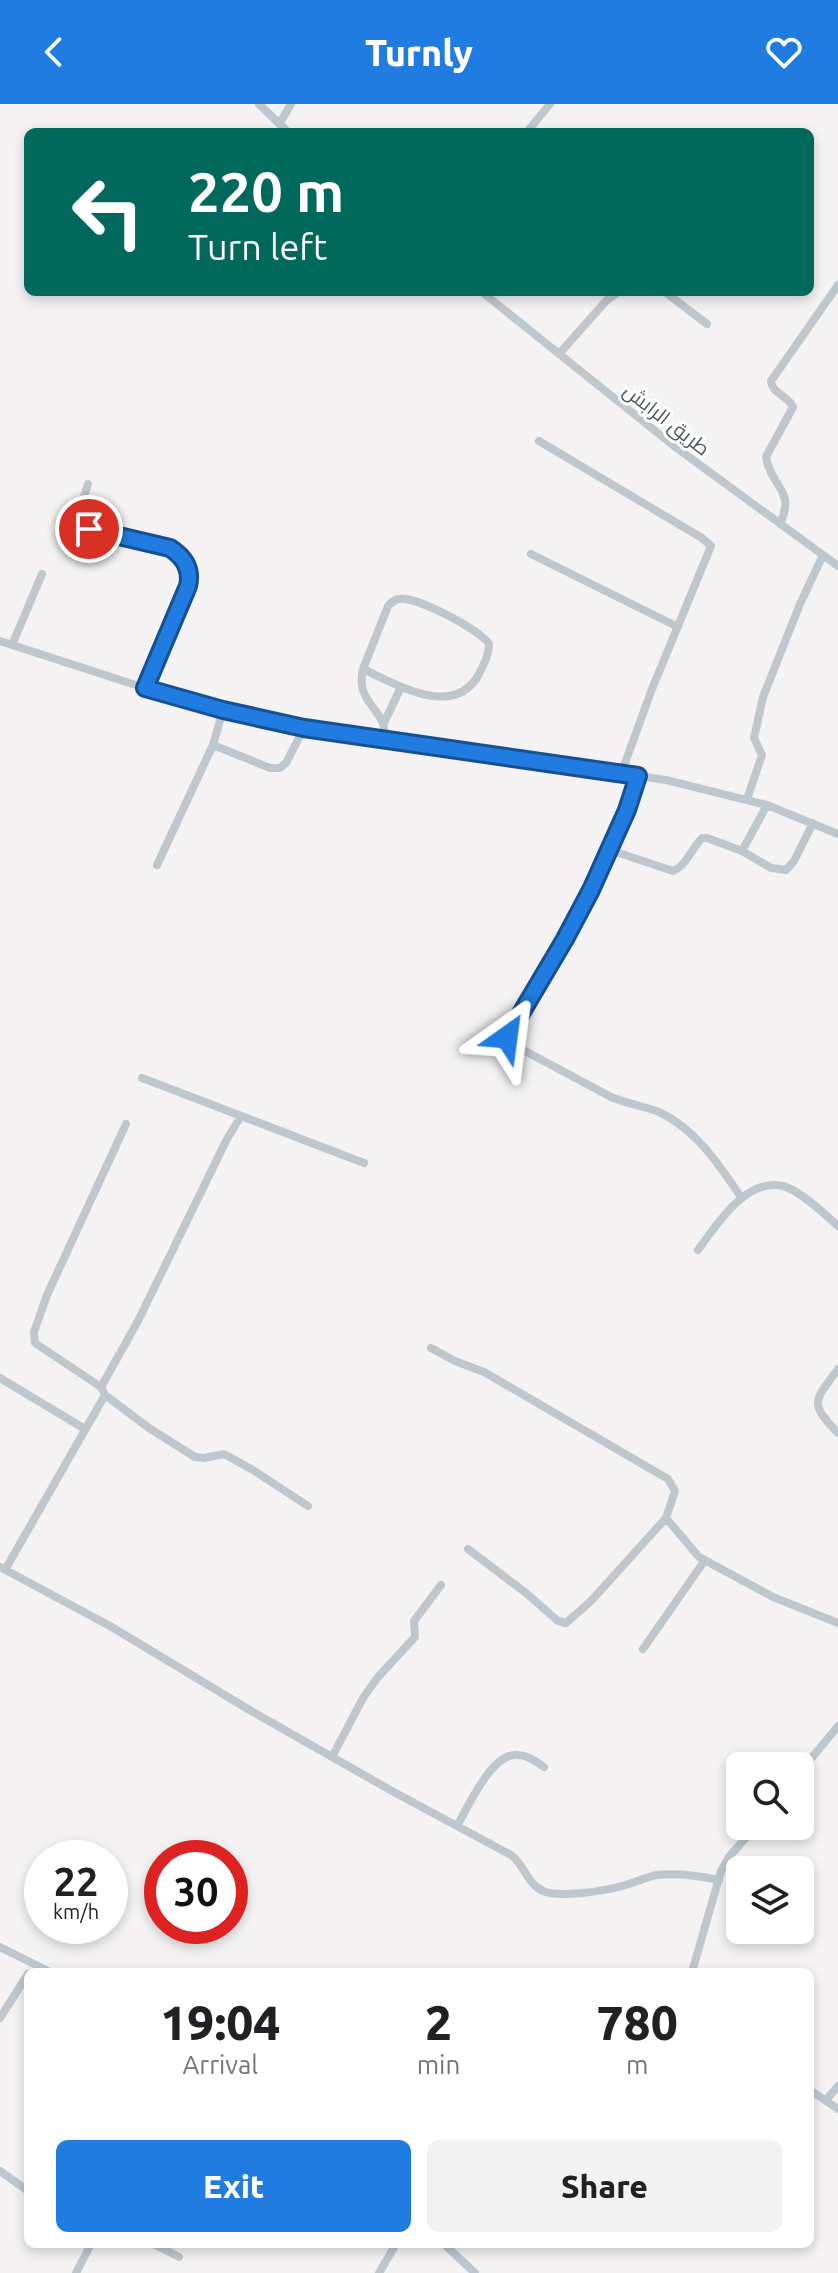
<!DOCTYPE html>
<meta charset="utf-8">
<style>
body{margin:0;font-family:Ubuntu,Cairo,sans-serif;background:#f2f2f2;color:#202124;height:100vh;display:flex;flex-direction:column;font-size:30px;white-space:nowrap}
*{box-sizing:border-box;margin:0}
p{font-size:26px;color:#757577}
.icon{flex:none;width:44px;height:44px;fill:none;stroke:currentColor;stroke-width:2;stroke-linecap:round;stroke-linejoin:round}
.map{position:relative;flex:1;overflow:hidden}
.side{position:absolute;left:24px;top:1864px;width:790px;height:280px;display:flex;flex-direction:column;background:#fff;border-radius:12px;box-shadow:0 4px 12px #0003}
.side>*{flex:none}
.guide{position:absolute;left:24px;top:24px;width:790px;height:168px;border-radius:12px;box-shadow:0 4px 12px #0003;background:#00695c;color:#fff;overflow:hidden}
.controls{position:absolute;left:726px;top:1648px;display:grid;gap:16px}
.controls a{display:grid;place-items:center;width:88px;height:88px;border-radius:12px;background:#fff;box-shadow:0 4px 12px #0003;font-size:40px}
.speed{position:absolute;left:24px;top:1736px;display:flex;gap:16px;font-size:40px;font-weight:700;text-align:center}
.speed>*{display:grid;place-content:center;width:104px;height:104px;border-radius:50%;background:#fff;box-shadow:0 4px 12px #0003;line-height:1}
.speed small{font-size:20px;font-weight:400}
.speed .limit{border:12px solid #d22;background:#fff;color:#111}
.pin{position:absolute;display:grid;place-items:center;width:68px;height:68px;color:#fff;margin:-34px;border:4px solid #fff;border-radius:50%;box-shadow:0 2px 8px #0007}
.me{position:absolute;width:88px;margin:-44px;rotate:31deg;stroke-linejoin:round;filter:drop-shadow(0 0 6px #0008)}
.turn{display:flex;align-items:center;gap:28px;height:168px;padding:0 32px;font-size:36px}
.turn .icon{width:104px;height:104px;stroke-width:2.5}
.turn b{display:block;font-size:56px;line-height:68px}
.eta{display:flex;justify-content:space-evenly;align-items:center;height:136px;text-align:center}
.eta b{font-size:48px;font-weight:800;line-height:56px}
.primary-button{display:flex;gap:16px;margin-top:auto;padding:16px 32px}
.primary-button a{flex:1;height:92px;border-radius:12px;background:#207ce0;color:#fff;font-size:32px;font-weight:800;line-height:92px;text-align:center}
.primary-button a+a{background:#f2f2f2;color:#202124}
header{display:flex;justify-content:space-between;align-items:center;height:104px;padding:0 32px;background:#207ce0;color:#fff;font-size:36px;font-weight:800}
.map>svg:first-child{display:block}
</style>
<header><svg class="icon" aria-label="back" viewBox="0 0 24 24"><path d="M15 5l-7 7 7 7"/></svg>Turnly<svg class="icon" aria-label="heart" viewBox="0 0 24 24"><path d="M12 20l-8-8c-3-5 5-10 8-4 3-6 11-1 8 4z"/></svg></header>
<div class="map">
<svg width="838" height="2169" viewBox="0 0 838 2169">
<rect width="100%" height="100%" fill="#f4f2f2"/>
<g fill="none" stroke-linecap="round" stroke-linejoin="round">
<path stroke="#bec7ce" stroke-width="8" d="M259,0L288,28
M280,19L291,0
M527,28L550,0
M482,188L674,342L838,462
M665,188L707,220
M559,250L606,197L618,188
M539,337L702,434L711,442L652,585L621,670
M88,380L79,408L85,421L94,428C109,431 124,434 139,437C165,443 196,447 188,482L145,584
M780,420C796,385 771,384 766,353L793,303C788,292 772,289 771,277L838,181
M531,450L678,523
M0,537L145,584L223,606L321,627L666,676L767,701L838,730
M12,541L42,470
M363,565C396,580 454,616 479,570C484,560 489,551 489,540C479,525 416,492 399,495C393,496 392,498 388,502L363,565C357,591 371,597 382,617C385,622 384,630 383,636
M384,619L401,583
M213,641L223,606
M638,672L627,706L591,786L565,835L507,933L512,940L611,993C627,1000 644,1002 659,1008C696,1025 719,1061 741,1093
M747,695L762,651L754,634L763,593L800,500L823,451
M610,746L673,767C686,762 692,744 702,734H707L742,747L771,764L786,766L794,757L813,719
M742,747L767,701
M157,761L213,641L270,664H280L286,659L304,624
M142,974L364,1059
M126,1020L47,1191L34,1228L35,1239L101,1283L138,1217L227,1035L241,1012
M698,1146C716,1122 746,1073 783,1082C799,1086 825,1110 838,1122
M431,1244L455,1257L484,1268L668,1375L675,1387L666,1414
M838,1265C816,1296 807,1298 838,1329
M0,1274L85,1325
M101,1283L105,1291L149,1324L195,1353L204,1354L224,1350L253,1366L308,1402
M468,1445L526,1489L558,1517L566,1519L591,1497L666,1414L699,1453L773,1493L838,1519
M0,1463L110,1522L253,1608L392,1687L511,1751C524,1760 527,1780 543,1787C560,1794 604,1787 622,1782C634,1779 645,1773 657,1771C676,1769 700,1772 719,1776
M5,1466L105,1291
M643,1545L705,1456
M332,1653L363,1594L378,1573L415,1533L414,1517L441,1481
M800,1668L838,1622
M457,1722C468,1703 491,1651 515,1651C526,1650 535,1657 544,1663
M0,1843L50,1868
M692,1868L721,1767L729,1753L756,1722
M0,1914L28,1870
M810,1986L838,2005
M826,1996L838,1982
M0,2067L28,2087
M154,2140L179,2153
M444,2140L475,2169
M76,2169L91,2140
M379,2169L396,2140"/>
</g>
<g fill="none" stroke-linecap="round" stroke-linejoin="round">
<g stroke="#155192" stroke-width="20">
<path id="route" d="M89,425L170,444C184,453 192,465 188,482L145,584L223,606L304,624L638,672L627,706L591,786L565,835L507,933"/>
</g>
<use href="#route" stroke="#207ce0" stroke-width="14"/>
</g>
<g text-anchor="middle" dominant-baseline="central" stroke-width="6" stroke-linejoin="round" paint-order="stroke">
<g font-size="20" fill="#4a565f" stroke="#fff">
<text transform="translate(667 315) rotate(38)">طريق الرابش</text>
</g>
</g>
</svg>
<div class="controls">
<a><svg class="icon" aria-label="search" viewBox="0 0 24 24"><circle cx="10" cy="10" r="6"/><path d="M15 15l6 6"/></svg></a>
<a><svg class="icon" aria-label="layers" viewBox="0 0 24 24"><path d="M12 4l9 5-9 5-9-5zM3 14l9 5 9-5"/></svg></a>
</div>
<div class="speed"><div>22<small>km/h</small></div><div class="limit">30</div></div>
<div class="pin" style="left:89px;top:425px;background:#d93025"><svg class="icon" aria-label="arrive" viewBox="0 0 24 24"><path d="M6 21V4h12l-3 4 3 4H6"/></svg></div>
<svg class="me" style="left:507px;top:933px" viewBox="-20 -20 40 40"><path d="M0-17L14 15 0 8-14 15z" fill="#207ce0" stroke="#fff" stroke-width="4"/></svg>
<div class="guide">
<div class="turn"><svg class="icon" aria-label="left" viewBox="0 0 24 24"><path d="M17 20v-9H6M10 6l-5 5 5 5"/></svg><div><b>220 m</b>Turn left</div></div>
</div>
<section class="side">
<div class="eta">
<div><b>19:04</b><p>Arrival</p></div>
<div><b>2</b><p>min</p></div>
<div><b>780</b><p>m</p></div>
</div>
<div class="primary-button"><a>Exit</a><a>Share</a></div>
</section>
</div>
